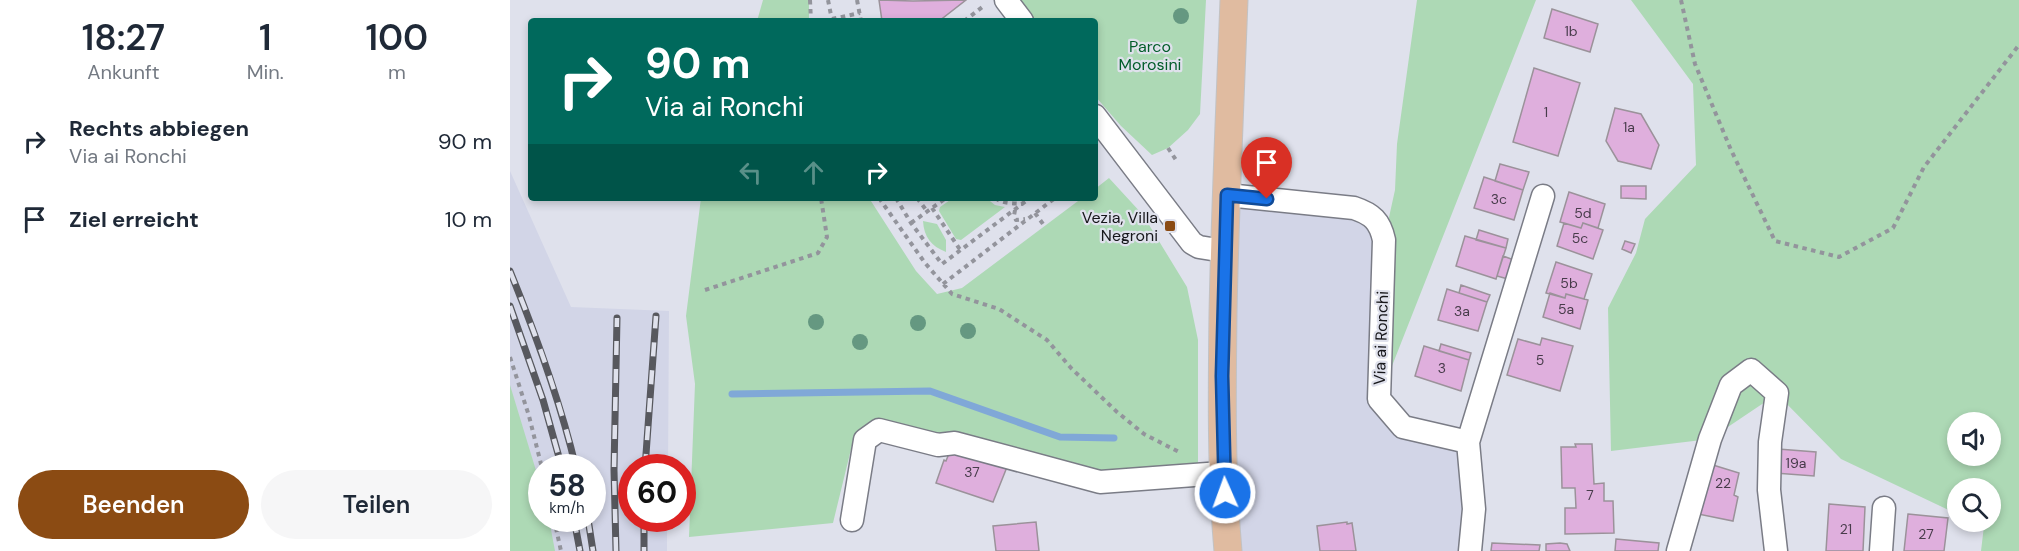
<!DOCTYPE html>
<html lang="de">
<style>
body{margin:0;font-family:"DM Sans",sans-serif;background:#f6f6f7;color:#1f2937;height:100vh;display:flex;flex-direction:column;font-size:22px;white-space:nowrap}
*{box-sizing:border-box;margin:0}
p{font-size:20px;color:#747a83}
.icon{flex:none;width:33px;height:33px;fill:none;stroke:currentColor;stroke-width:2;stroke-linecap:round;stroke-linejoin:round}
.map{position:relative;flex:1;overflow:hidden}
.drawer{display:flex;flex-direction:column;background:#fff;width:510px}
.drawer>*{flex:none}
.top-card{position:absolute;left:18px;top:18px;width:570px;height:183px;border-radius:6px;box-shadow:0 3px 9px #0003;background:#00695c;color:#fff;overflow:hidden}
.fabs{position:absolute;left:1437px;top:412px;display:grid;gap:12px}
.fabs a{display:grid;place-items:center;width:54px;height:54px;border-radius:50%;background:#fff;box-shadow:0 3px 9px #0003;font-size:30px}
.speed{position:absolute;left:18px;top:454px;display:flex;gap:12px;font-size:30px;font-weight:700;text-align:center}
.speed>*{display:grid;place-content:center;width:78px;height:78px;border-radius:50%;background:#fff;box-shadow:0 3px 9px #0003;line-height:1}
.speed small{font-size:15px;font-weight:400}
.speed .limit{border:9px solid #d22;background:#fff;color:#111}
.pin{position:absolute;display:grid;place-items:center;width:51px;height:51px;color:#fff;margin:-62px -26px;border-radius:50% 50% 50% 0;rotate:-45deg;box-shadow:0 0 6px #0007}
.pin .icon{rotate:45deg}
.me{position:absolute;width:66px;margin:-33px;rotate:358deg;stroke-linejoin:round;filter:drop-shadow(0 0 4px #0008)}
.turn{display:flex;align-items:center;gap:21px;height:126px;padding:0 18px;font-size:27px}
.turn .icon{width:78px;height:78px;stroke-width:2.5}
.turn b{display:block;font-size:42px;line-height:51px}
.lanes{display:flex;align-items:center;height:57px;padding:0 18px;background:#0003;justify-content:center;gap:30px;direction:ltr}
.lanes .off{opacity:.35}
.eta{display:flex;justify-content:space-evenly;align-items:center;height:102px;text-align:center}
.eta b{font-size:36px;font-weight:600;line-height:42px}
.primary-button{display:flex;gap:12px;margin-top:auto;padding:12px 18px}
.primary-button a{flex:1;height:69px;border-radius:36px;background:#8b4b13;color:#fff;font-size:24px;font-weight:600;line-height:69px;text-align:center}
.primary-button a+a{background:#f6f6f7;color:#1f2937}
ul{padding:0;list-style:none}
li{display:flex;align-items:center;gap:18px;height:78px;padding:0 18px}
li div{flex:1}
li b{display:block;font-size:22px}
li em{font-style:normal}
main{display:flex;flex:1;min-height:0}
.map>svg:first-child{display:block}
</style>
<main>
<section class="drawer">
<div class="eta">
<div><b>18:27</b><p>Ankunft</p></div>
<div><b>1</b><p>Min.</p></div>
<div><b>100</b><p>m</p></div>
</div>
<ul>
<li><svg class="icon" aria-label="right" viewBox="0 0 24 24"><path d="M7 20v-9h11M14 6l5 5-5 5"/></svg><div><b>Rechts abbiegen</b><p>Via ai Ronchi</p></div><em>90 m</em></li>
<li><svg class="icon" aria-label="arrive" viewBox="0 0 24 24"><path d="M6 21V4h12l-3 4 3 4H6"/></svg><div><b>Ziel erreicht</b></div><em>10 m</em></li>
</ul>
<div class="primary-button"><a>Beenden</a><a>Teilen</a></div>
</section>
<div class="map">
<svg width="1509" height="551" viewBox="0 0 1509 551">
<rect width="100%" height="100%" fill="#dfe1ec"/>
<path fill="#d2d5e7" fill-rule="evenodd" d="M0,171L61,307L159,311L158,468H122V519H157V551H30L0,443ZM32,468H82V519H32Z
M717,195L865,219L869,399L893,427L958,442L960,551H719Z"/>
<path fill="#add9b5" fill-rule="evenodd" d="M253,0H299V21H247Z
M503,0H696L690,114L678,130L658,148L642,155L611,126L585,96V21H522Z
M907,0H1026L869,399L874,240L885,190L887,144Z
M1121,0H1509V551H1471L1474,526L1465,522H1480V489H1448L1447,514L1331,459L1267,394L1200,439L1101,451L1098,308L1126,253L1135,219L1186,165L1183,84ZM1448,423H1480V456H1448Z
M599,178L633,215L677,287L688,340V470L591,474L369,419L343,441L323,523L179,537L185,384L176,316L191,198H359L406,271L427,294L452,288L572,198H585V189Z
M443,198H476L485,205L495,207L451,240L446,239L429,211L430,207Z
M413,221L427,224L436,240V252C421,246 414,237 413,221Z
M0,385L31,487L32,519H39L45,551H0Z"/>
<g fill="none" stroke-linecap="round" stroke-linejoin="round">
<path stroke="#80a8d7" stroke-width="7" d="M222,394L420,391L550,437L604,438"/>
</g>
<path fill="#dfafdd" stroke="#9b929a" stroke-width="1.5" d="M369,0L403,1L456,0L429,21H372Z
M1042,9L1088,24L1080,52L1034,38Z
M1024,68L1070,83L1048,156L1003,142Z
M1105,108L1131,114L1149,145L1141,169L1108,161L1096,141Z
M990,164L1019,172L1013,190L985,181Z
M974,177L1013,190L1004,220L964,208Z
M1111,186H1136V199L1111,198Z
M1059,192L1095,204L1088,228L1073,223L1071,228L1050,222Z
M1054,223L1071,228L1073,223L1093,230L1083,259L1047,246Z
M969,230L998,239L996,248L966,240Z
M955,236L996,248L986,279L946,266Z
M1115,241L1125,244L1121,253L1112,249Z
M993,256L1004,260L998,279L987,276Z
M1046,262L1082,274L1074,299L1056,294L1055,298L1036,293Z
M951,285L980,295L977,302L949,293Z
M937,289L977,302L968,331L928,320Z
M1040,293L1055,298L1056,294L1078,300L1070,329L1033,317Z
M1032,338L1063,346L1050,391L997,375L1008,339L1030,345Z
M931,344L961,353L959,360L929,351Z
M914,346L959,360L951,391L905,376Z
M1065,444H1082L1084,484L1094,483V501H1103L1104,533L1055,534V508H1066L1065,488H1052L1051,447H1066Z
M442,446L499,462L483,502L426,483L434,460L436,461Z
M1268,449L1306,452L1304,476L1266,473Z
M1203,465L1229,473L1224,495L1228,497L1223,521L1188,514Z
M1319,504L1355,507L1353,551H1316Z
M1398,514L1438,518L1434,551H1394Z
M526,522L529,551H486L483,526Z
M837,522V524L842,523L846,551H810L807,526Z
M1106,539L1149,543L1148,551H1105Z
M982,543L1030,545L1029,551H981Z
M1050,543L1057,544L1060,551H1036V544Z"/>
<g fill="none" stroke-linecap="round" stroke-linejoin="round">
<g stroke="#7a7c86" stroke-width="25">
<path id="minor" d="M496,0L512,21
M585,116L682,243L689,247L714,251
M717,195L844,208C862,214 870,221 874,240L869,399L893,427L958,442L964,509L960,551
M958,442L1033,196
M342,520L355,440L369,430L428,445L445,443L590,482L711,473L714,475
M1168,551L1200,439L1221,385L1241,370L1267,393L1260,442L1259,490L1266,551
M1371,551L1374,508"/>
</g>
<g stroke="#c2c2c3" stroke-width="29">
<path id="major" d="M718,551C711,472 712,393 713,314C715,209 720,105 724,0"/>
</g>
<path stroke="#93949c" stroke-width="4" stroke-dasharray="4.5 4.5" stroke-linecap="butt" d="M300,0L301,21
M318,0L322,20
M347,0L351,21
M1171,0L1185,64L1221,150L1265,241L1329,257L1383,228L1414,167L1509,45
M322,19L350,13
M454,21L475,5
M658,148L666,160
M369,198L415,263L442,294L489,309L537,340L561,368L607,412L634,434L671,453
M386,198L401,223L432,264L520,198
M407,198L417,211
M485,198C493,204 504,203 513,204
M422,208L451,251
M505,210L504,216L506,220L515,219
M525,213L533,224
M401,223L436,198
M433,284L545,198
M195,290L308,253L317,237L311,198
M0,357L19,416L32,468
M44,519L51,551"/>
<use href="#minor" stroke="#fff" stroke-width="22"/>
<use href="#major" stroke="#e0bba0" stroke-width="27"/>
<g stroke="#57585e" stroke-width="7">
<path id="rail" d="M0,271C26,335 50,400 66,468
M0,306L33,400L52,468
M135,468L146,316
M64,519L70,551
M78,519L83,551
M134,519V551
M106,551L104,470L107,318"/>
</g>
<use href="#rail" stroke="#dfe1ec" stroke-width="4.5" stroke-dasharray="14" stroke-linecap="butt"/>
</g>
<g fill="#659881">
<circle cx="671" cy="16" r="8"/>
<circle cx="306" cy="322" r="8"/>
<circle cx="408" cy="323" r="8"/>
<circle cx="458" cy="331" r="8"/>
<circle cx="350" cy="342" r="8"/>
</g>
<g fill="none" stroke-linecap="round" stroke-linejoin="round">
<g stroke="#114b97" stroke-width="15">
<path id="route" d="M715,493L712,376L717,195L757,199"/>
</g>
<use href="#route" stroke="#1a73e8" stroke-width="10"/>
</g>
<rect fill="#8b4b13" stroke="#dfe1ec" stroke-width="2" x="654" y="220" width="12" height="12" rx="3"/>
<g text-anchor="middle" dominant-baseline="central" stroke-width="4.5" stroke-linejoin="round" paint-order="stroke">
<g font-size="14" fill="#483c4b">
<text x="1061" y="31">1b</text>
<text x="1036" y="112">1</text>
<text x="1119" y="127">1a</text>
<text x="989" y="199">3c</text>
<text x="1073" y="213">5d</text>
<text x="1070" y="238">5c</text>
<text x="1059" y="283">5b</text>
<text x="1056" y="309">5a</text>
<text x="952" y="311">3a</text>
<text x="1030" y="360">5</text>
<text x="932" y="368">3</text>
<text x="1286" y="463">19a</text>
<text x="462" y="472">37</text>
<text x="1213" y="483">22</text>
<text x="1080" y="495">7</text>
<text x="1336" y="529">21</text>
<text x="1416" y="534">27</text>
</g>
<g font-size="16" fill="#025d2a" stroke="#dfe1ec">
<text x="640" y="46">Parco<tspan x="640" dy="18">Morosini</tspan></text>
</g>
<g font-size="16" fill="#16161a" stroke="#dfe1ec" text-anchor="end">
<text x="648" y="217">Vezia, Villa<tspan x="648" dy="18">Negroni</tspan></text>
</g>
<g font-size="16" fill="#16161a" stroke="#dfe1ec">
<text transform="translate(871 338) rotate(-88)">Via ai Ronchi</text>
</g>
</g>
</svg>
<div class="fabs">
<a><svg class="icon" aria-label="sound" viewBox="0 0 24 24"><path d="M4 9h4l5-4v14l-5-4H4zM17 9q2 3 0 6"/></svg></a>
<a><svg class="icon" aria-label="search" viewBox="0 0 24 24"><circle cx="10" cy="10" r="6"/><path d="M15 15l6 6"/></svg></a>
</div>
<div class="speed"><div>58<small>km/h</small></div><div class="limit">60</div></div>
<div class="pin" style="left:757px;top:199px;background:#d93025"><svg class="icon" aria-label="arrive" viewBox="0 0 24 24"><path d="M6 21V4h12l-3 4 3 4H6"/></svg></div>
<svg class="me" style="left:715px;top:493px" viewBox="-20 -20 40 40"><circle r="17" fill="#1a73e8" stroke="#fff" stroke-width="3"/><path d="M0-11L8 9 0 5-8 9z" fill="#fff"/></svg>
<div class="top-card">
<div class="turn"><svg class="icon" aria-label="right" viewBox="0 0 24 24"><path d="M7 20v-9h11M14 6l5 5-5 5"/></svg><div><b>90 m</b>Via ai Ronchi</div></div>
<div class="lanes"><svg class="icon off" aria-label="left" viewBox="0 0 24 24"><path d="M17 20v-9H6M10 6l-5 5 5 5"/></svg><svg class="icon off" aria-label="ahead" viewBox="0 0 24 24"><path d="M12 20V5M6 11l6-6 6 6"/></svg><svg class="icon" aria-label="right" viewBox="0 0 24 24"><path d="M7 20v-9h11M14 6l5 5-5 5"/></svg></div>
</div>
</div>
</main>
